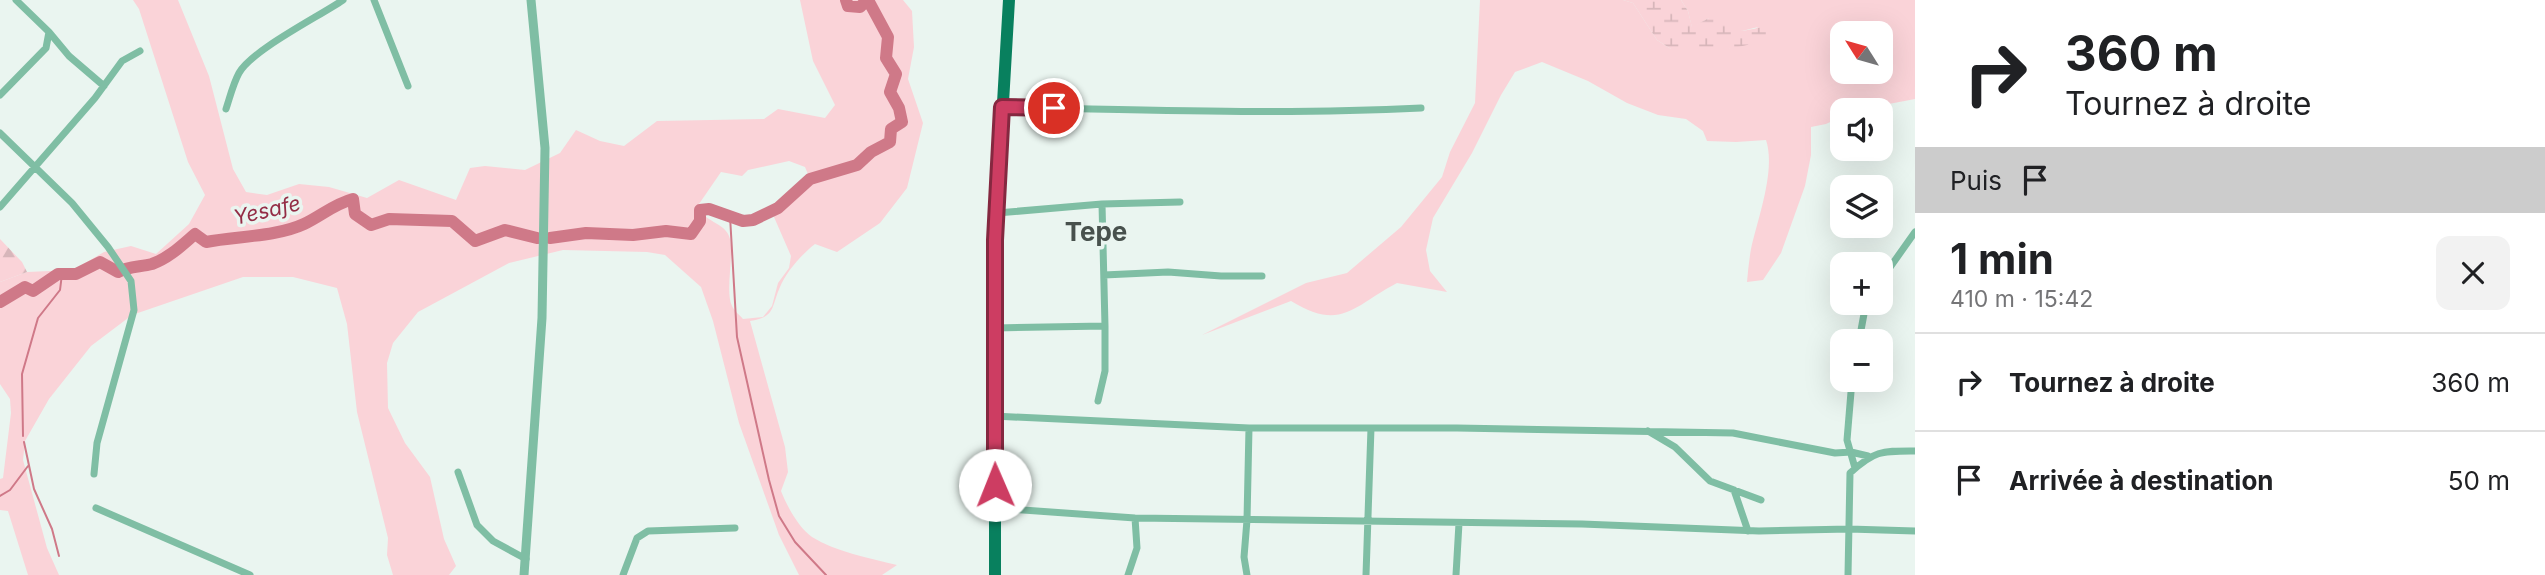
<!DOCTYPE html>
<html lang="fr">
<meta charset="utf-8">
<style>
body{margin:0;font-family:Inter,sans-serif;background:#f2f2f2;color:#202124;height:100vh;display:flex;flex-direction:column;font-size:26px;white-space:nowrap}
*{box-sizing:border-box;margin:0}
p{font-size:23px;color:#757577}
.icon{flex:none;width:38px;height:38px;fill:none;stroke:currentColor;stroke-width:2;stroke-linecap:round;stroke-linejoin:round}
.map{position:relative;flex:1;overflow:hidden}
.panel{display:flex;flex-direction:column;background:#fff;width:630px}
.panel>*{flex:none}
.banner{background:#fff;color:#202124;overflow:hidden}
.needle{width:46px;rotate:307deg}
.controls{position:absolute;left:1830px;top:21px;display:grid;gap:14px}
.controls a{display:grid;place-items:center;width:63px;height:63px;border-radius:14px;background:#fff;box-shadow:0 7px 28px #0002;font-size:35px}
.pin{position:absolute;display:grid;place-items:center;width:60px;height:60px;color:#fff;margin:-30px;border:4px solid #fff;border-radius:50%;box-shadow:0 2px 7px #0007}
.me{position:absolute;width:77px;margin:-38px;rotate:359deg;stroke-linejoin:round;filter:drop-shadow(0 0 5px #0008)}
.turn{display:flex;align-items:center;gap:24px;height:147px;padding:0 35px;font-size:32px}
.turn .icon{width:91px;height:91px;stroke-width:2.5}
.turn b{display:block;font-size:49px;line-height:60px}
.then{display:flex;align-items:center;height:66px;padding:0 35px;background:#0003;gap:14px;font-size:26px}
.round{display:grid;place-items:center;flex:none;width:74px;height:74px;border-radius:14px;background:#f2f2f2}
.overview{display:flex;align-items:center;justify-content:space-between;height:119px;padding:0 35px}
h1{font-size:42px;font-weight:700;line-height:52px}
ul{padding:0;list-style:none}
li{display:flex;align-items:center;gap:21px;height:98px;padding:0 35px;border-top:2px solid #e0e0e0}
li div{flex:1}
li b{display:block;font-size:26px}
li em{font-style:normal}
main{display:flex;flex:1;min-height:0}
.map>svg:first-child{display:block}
</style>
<main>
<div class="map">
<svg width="1915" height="575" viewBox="0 0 1915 575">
<defs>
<pattern id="forest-firs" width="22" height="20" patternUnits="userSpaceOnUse" patternTransform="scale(1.75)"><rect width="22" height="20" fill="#fad3d8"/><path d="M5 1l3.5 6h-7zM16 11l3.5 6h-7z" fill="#d7b6ba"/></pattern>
<pattern id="wetland-marsh" width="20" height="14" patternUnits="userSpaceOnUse" patternTransform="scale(1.75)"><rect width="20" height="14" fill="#fad3d8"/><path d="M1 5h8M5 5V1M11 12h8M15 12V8" fill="none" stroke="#d7b6ba"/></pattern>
</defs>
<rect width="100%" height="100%" fill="#eaf5f0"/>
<path fill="#fad3d8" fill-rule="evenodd" d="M133,0H178L209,76L233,169L246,192L267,195L299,184L329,187L367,198L399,180L456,200L470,168L485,166L525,170L560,153L576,130L600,141L624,146L657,121L764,119L778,109L825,118L835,105L813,61L800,0H903L912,11L914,47L908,79L923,123L907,188L880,223L837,252L815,244C802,254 786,272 780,287C771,307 776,317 750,321L785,447L788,472L781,491C787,506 798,527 812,537C836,552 869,558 897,565L882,575H799L779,535L739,423L713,321L701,287L665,255L647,252L563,250L509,263L418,312L393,343L387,363L388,408L405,443L430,477L444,539L456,566L449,575H393L387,555L388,538L357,412L347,324L337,288L293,277H243L132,315L91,346L49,399L25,441L23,460L47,548L59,575H28L8,511L0,510V479L3,478L11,413L10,399L0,384V282L27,272L73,270L104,252L131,246L156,254L189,224L205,195L188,162L139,9ZM789,161L805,167L810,179L778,208L774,217L791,256L789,268L778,283L772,306L763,317L743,319C740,315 734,311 732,306C725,292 734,256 730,239C726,221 701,223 699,204L721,172L742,176L748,170Z
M1480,0H1623L1633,3L1657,40L1671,49H1729L1758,27L1742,31L1709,18L1692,28L1688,11L1681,0H1915V99L1857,110H1843V116L1826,124L1811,127V155L1805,186L1781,253L1763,280L1747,282C1748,271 1749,260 1751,249C1758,218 1776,170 1766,140L1736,142L1707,141L1703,131L1686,119L1658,115L1627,103L1588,81L1542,62L1515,72L1501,95L1472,153L1433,218L1426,250L1430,271L1447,292L1397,283C1353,306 1342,332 1291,301L1202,335L1306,283L1347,273L1401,227L1442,177L1450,152L1475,103ZM1843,33H1881V72H1843Z"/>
<path fill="url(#forest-firs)" d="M0,239L22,262L27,272L0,282Z"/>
<path fill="url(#wetland-marsh)" d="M1623,0H1681L1688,11L1692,27L1709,18L1728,17L1742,31L1775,25L1781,30L1765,41L1729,49H1671L1657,40L1633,3Z"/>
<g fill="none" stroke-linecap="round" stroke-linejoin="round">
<path stroke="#cf7988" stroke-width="2" d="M730,216L737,337L769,480L779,516L795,542L826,575
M23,436L22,374L38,318L60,290L62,274
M24,442L34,489L52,529L59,556
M0,496L10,490L28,466"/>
<path stroke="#cf7988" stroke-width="12" d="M846,0L848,6L860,7L867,0
M550,238L586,233L633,235L666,231L691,234L700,221V210L709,209L743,221L753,220L778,208L810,179L857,165L871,152L890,142L891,129L902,122L899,108L890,92L896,74L886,58L888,37L868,0
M0,302L25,287L33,291L58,274H76L100,262L118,272C128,266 141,267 152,264C169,258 181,246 195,234L206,242C236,236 276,237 304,224C321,216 334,204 353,199L355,214L371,225L389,219L452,221L475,241L505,230L537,238"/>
<path stroke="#7fbea4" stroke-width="7" d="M16,0L49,32
M374,0L408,86
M0,95L46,48L49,32L69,56L104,86
M1002,107C1142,110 1282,115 1421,108
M226,109C230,97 233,84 239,73C252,50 318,17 343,0
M0,133L72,203L108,247L131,281L134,310L97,443L94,474
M0,207L95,98L122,61L140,51
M997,213L1102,204L1180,202
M1104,275L1168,272L1221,276H1262
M1881,280L1915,232
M995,328L1105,326L1102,204
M1859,341L1866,303
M1852,380L1847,440L1855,468
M1098,401L1105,371V326
M994,416L1249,428H1457L1733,433L1835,453L1851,452L1868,456
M1648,431L1675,447L1710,481L1761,500
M458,472L477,525L493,541L526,559
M1734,490L1748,531
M96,508L250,575
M995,508L1135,518L1582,524L1759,531L1849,529L1915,531
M623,575L637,538L648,531L735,528
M1128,575L1137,548L1135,518
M1247,575L1244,557L1247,520L1249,428
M1366,575L1371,428
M1456,575L1459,523
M1848,575L1850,473C1875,450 1882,451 1915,451"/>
<path stroke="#7fbea4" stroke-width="9" d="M524,575L542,318L545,148L531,0"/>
<path stroke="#08805e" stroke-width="12" d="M995,575V240L1009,0"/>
</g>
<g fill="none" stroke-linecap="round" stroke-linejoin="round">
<g stroke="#852840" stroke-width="18">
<path id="route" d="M995,485V240L1002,107L1054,108"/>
</g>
<use href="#route" stroke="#cd3d62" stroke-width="12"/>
</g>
<g text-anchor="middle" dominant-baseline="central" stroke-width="7" stroke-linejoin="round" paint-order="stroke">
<g font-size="21" font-style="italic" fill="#942d46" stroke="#eaf5f0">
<text transform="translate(267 210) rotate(-13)">Yesafe</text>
</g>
<g font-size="26" font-weight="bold" fill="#48514d" stroke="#eaf5f0">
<text x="1096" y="231">Tepe</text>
</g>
</g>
</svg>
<div class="controls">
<a><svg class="needle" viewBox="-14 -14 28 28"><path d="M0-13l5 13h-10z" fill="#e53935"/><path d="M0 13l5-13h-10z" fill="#757577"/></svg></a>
<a><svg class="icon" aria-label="sound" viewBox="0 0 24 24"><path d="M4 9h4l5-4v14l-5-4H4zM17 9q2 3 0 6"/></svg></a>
<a><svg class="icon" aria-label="layers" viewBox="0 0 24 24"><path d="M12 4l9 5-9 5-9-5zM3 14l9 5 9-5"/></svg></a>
<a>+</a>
<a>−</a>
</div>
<div class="pin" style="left:1054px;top:108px;background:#d93025"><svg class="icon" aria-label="arrive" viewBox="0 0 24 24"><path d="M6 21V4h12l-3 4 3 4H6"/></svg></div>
<svg class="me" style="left:995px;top:485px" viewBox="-20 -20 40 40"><circle r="19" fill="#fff"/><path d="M0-13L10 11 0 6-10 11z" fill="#cd3d62"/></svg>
</div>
<section class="panel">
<div class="banner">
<div class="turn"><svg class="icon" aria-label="right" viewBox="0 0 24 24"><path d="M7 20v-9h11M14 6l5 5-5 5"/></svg><div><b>360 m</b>Tournez à droite</div></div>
<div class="then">Puis<svg class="icon" aria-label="arrive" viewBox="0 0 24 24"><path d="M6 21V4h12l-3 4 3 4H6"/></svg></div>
</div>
<div class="overview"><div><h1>1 min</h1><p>410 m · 15:42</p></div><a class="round"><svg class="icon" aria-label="close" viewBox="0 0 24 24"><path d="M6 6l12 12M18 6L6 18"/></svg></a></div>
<ul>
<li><svg class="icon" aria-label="right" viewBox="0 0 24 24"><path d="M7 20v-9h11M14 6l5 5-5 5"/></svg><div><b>Tournez à droite</b></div><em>360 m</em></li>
<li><svg class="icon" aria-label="arrive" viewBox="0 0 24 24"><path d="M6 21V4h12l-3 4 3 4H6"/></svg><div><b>Arrivée à destination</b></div><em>50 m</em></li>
</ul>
</section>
</main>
